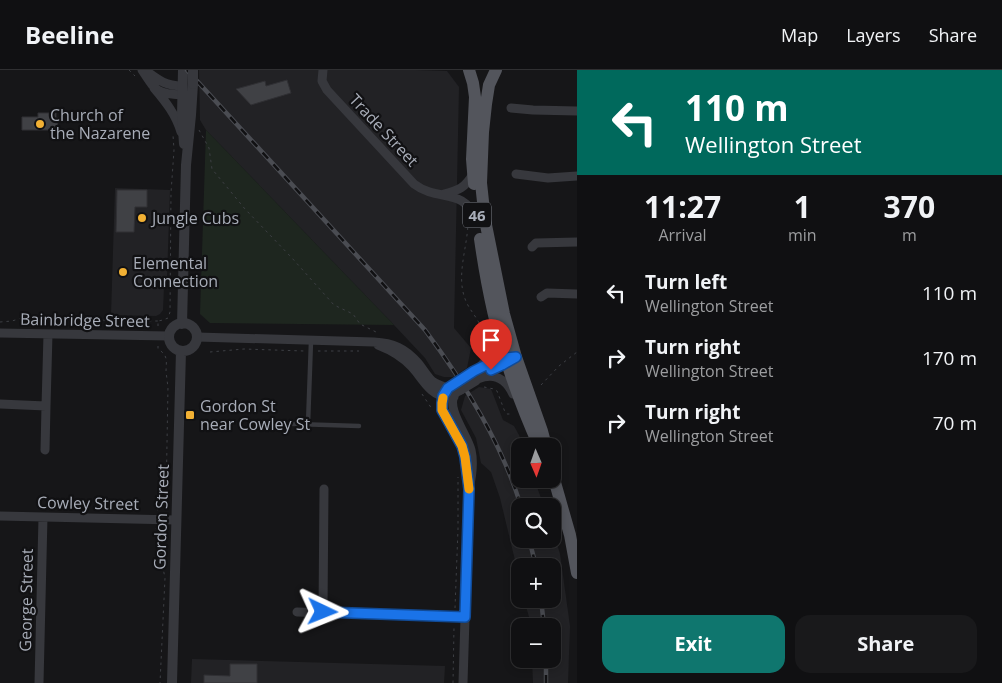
<!DOCTYPE html>
<meta charset="utf-8">
<style>
body{margin:0;font-family:"Open Sans",sans-serif;background:#19191b;color:#f1f3f6;height:100vh;display:flex;flex-direction:column;font-size:19px;white-space:nowrap}
*{box-sizing:border-box;margin:0}
p{font-size:16px;color:#9c9d9f}
.icon{flex:none;width:28px;height:28px;fill:none;stroke:currentColor;stroke-width:2;stroke-linecap:round;stroke-linejoin:round}
.map{position:relative;flex:1;overflow:hidden}
.side{display:flex;flex-direction:column;background:#101012;width:425px}
.side>*{flex:none}
.hud{background:#00695c;color:#fff;overflow:hidden}
.needle{width:32px;rotate:178deg}
.controls{position:absolute;left:511px;top:368px;display:grid;gap:10px}
.controls a{display:grid;place-items:center;width:50px;height:50px;border-radius:10px;background:#101012;box-shadow:0 2px 8px #0003,0 0 0 1px #303032;font-size:25px}
.pin{position:absolute;display:grid;place-items:center;width:42px;height:42px;color:#fff;margin:-51px -21px;border-radius:50% 50% 50% 0;rotate:-45deg;box-shadow:0 0 5px #0007}
.pin .icon{rotate:45deg}
.me{position:absolute;width:55px;margin:-28px;rotate:92deg;stroke-linejoin:round;filter:drop-shadow(0 0 4px #0008)}
.turn{display:flex;align-items:center;gap:18px;height:105px;padding:0 25px;font-size:22px}
.turn .icon{width:65px;height:65px;stroke-width:2.5}
.turn b{display:block;font-size:35px;line-height:42px}
.eta{display:flex;justify-content:space-evenly;align-items:center;height:85px;text-align:center}
.eta b{font-size:30px;font-weight:700;line-height:35px}
.cta{display:flex;gap:10px;margin-top:auto;padding:10px 25px}
.cta a{flex:1;height:58px;border-radius:15px;background:#0f766e;color:#fff;font-size:20px;font-weight:700;line-height:58px;text-align:center}
.cta a+a{background:#19191b;color:#f1f3f6}
ul{padding:0;list-style:none}
li{display:flex;align-items:center;gap:15px;height:65px;padding:0 25px}
li div{flex:1}
li b{display:block;font-size:19px}
li em{font-style:normal}
header{display:flex;align-items:center;gap:30px;box-sizing:border-box;height:70px;padding:0 25px;background:#101012;border-bottom:1px solid #303032}
header strong{font-size:24px}
nav{display:flex;gap:28px;margin-inline-start:auto;font-size:18px}
main{display:flex;flex:1;min-height:0}
.map>svg:first-child{display:block}
</style>
<header>
<strong>Beeline</strong>
<nav><a>Map</a><a>Layers</a><a>Share</a></nav>
</header>
<main>
<div class="map">
<svg width="577" height="613" viewBox="0 0 577 613">
<rect width="100%" height="100%" fill="#161618"/>
<path fill="#222225" d="M199,0H416L447,1L459,17L454,258L471,278L467,298L453,307H444L435,304L425,288L394,255L206,60L200,50Z
M115,118L170,120L167,208L164,217L163,240L160,244L156,246L111,245Z
M479,317L491,319L503,350L514,356L519,365L523,376H520V409H534L544,436H520V469H552L553,461L560,484L570,556L568,613H533L532,589H552V556H529V547L524,529H552V496H520V511L500,428L491,402L481,393L476,368L461,340L465,326Z
M192,589L445,596L444,613H191Z"/>
<path fill="#1e261f" d="M206,60L394,255L210,253L200,244Z"/>
<path fill="#404145" stroke="#303034" d="M287,10L291,23L251,35L236,19L265,11L266,16Z
M38,43H56V48H58L57,60H22V47H38Z
M117,120H147V137H135L134,162H116Z
M230,594H257V613H204V605L230,606Z"/>
<g fill="none" stroke-linecap="round" stroke-linejoin="round">
<path stroke="#3d3f44" stroke-width="1" stroke-dasharray="2.5 4" stroke-linecap="butt" d="M129,0L135,6
M199,60L209,78L212,99L245,139L292,188L334,235L353,244L360,254L378,263
M468,151C468,174 458,199 463,222C467,239 475,243 481,257C485,265 481,276 479,284
M0,252L12,251L25,247L124,251H158
M158,256V251L163,250L168,248L170,242L171,123L174,80L173,65
M318,281H359
M210,282L244,279L304,281
M541,315L559,296L577,282
M484,317L494,319L497,321L505,342L507,344H510
M422,324L432,339
M157,440L162,437L166,431L168,316C167,312 167,307 166,303C166,291 169,286 158,279V275
M156,458L161,466V488L165,508L160,613
M455,538L458,459V407
M453,613L454,557"/>
<path stroke="#37383d" stroke-width="4.5" d="M264,353L359,356
M308,354L311,271"/>
<path stroke="#37383d" stroke-width="9" d="M142,0C156,21 156,24 182,25
M145,0C160,11 164,15 182,16
M323,0L322,11L327,20L414,114C439,133 462,116 477,150
M154,18C166,32 176,45 181,62
M511,38L533,40L577,41
M516,104L548,108L577,106
M444,124C459,120 465,118 473,104
M532,177L536,173L577,172
M541,227L547,223L577,224
M0,263L169,266
M197,267L374,272C393,273 405,278 418,293C423,299 427,306 432,311C437,315 441,315 446,318C449,320 451,324 454,327
M378,275C391,280 403,287 412,297C423,309 430,326 448,327
M480,297C489,288 495,275 496,262
M470,303L492,292L505,288
M481,307L491,300L507,292
M478,309C494,302 506,309 513,324
M451,316C444,322 441,330 442,340L462,376L465,387L468,414
M461,320C459,321 456,322 455,324C445,337 468,366 471,380C474,393 472,406 469,419L463,613
M0,334L46,336L48,264
M45,380L46,336
M0,446L176,450
M297,542L465,547
M323,542L324,419
M39,613L43,447"/>
<path stroke="#37383d" stroke-width="10" d="M183,0L182,45L184,74
M169 267a14 14 0 1 1 28 0a14 14 0 1 1-28 0Z
M182,254L186,95L191,45L193,14
M172,613L181,281"/>
<path stroke="#53555c" stroke-width="12" d="M469,0L473,13L475,27L472,89L474,114
M496,0L489,15L486,34L483,62L481,113L485,150L504,244L516,287L542,361L546,376
M480,169C486,211 494,252 507,293C516,321 527,349 539,376
M552,402L570,465L577,503"/>
<g stroke="#4a4c52" stroke-width="4.5">
<path id="rail" d="M187,0L425,260C465,314 501,372 521,436
M529,469L536,496
M541,529L544,556
M546,613V589"/>
</g>
<use href="#rail" stroke="#111113" stroke-width="2.5" stroke-dasharray="8" stroke-linecap="butt"/>
<path stroke="#37383d" stroke-width="9" d="M456,312L470,303
M461,320L476,311"/>
<path stroke="#37383d" stroke-width="10" d="M193,14V0"/>
</g>
<g fill="none" stroke-linecap="round" stroke-linejoin="round">
<g stroke="#114b97" stroke-width="12">
<path id="route" d="M323,542L465,547L469,419L465,387L462,376L446,347L442,340V333L443,326L448,318L474,301L492,292L505,288L516,287L502,295L491,300"/>
</g>
<use href="#route" stroke="#1a73e8" stroke-width="9"/>
<path stroke="#f59e0b" stroke-width="9" d="M443,328L442,333V340L462,376L465,387L469,419"/>
</g>
<g fill="#f2b134" stroke="#111113" stroke-width="2">
<circle cx="40" cy="54" r="5"/>
<circle cx="142" cy="148" r="5"/>
<circle cx="123" cy="202" r="5"/>
<rect x="185" y="340" width="10" height="10" rx="2.5"/>
</g>
<g text-anchor="middle" dominant-baseline="central" stroke-width="4.5" stroke-linejoin="round" paint-order="stroke">
<rect fill="#111113" stroke="#7b7e86" stroke-width="1" x="463" y="132.5" width="28" height="25" rx="4"/>
<g font-size="15" font-weight="bold" fill="#a8adb8">
<text x="477" y="145">46</text>
</g>
<g font-size="16" fill="#a8adb8" stroke="#111113" text-anchor="start">
<text x="50" y="45">Church of<tspan x="50" dy="18">the Nazarene</tspan></text>
<text x="152" y="148">Jungle Cubs</text>
<text x="133" y="193">Elemental<tspan x="133" dy="18">Connection</tspan></text>
<text x="200" y="336">Gordon St<tspan x="200" dy="18">near Cowley St</tspan></text>
</g>
<g font-size="16" fill="#a8adb8" stroke="#111113">
<text transform="translate(384 60) rotate(47)">Trade Street</text>
<text transform="translate(85 250) rotate(1)">Bainbridge Street</text>
<text transform="translate(88 433) rotate(1)">Cowley Street</text>
<text transform="translate(161 447) rotate(-88)">Gordon Street</text>
<text transform="translate(26 530) rotate(-89)">George Street</text>
</g>
</g>
</svg>
<div class="controls">
<a><svg class="needle" viewBox="-14 -14 28 28"><path d="M0-13l5 13h-10z" fill="#e53935"/><path d="M0 13l5-13h-10z" fill="#9c9d9f"/></svg></a>
<a><svg class="icon" aria-label="search" viewBox="0 0 24 24"><circle cx="10" cy="10" r="6"/><path d="M15 15l6 6"/></svg></a>
<a>+</a>
<a>−</a>
</div>
<div class="pin" style="left:491px;top:300px;background:#d93025"><svg class="icon" aria-label="arrive" viewBox="0 0 24 24"><path d="M6 21V4h12l-3 4 3 4H6"/></svg></div>
<svg class="me" style="left:323px;top:542px" viewBox="-20 -20 40 40"><path d="M0-17L14 15 0 8-14 15z" fill="#1a73e8" stroke="#fff" stroke-width="4"/></svg>
</div>
<section class="side">
<div class="hud">
<div class="turn"><svg class="icon" aria-label="left" viewBox="0 0 24 24"><path d="M17 20v-9H6M10 6l-5 5 5 5"/></svg><div><b>110 m</b>Wellington Street</div></div>
</div>
<div class="eta">
<div><b>11:27</b><p>Arrival</p></div>
<div><b>1</b><p>min</p></div>
<div><b>370</b><p>m</p></div>
</div>
<ul>
<li><svg class="icon" aria-label="left" viewBox="0 0 24 24"><path d="M17 20v-9H6M10 6l-5 5 5 5"/></svg><div><b>Turn left</b><p>Wellington Street</p></div><em>110 m</em></li>
<li><svg class="icon" aria-label="right" viewBox="0 0 24 24"><path d="M7 20v-9h11M14 6l5 5-5 5"/></svg><div><b>Turn right</b><p>Wellington Street</p></div><em>170 m</em></li>
<li><svg class="icon" aria-label="right" viewBox="0 0 24 24"><path d="M7 20v-9h11M14 6l5 5-5 5"/></svg><div><b>Turn right</b><p>Wellington Street</p></div><em>70 m</em></li>
</ul>
<div class="cta"><a>Exit</a><a>Share</a></div>
</section>
</main>
